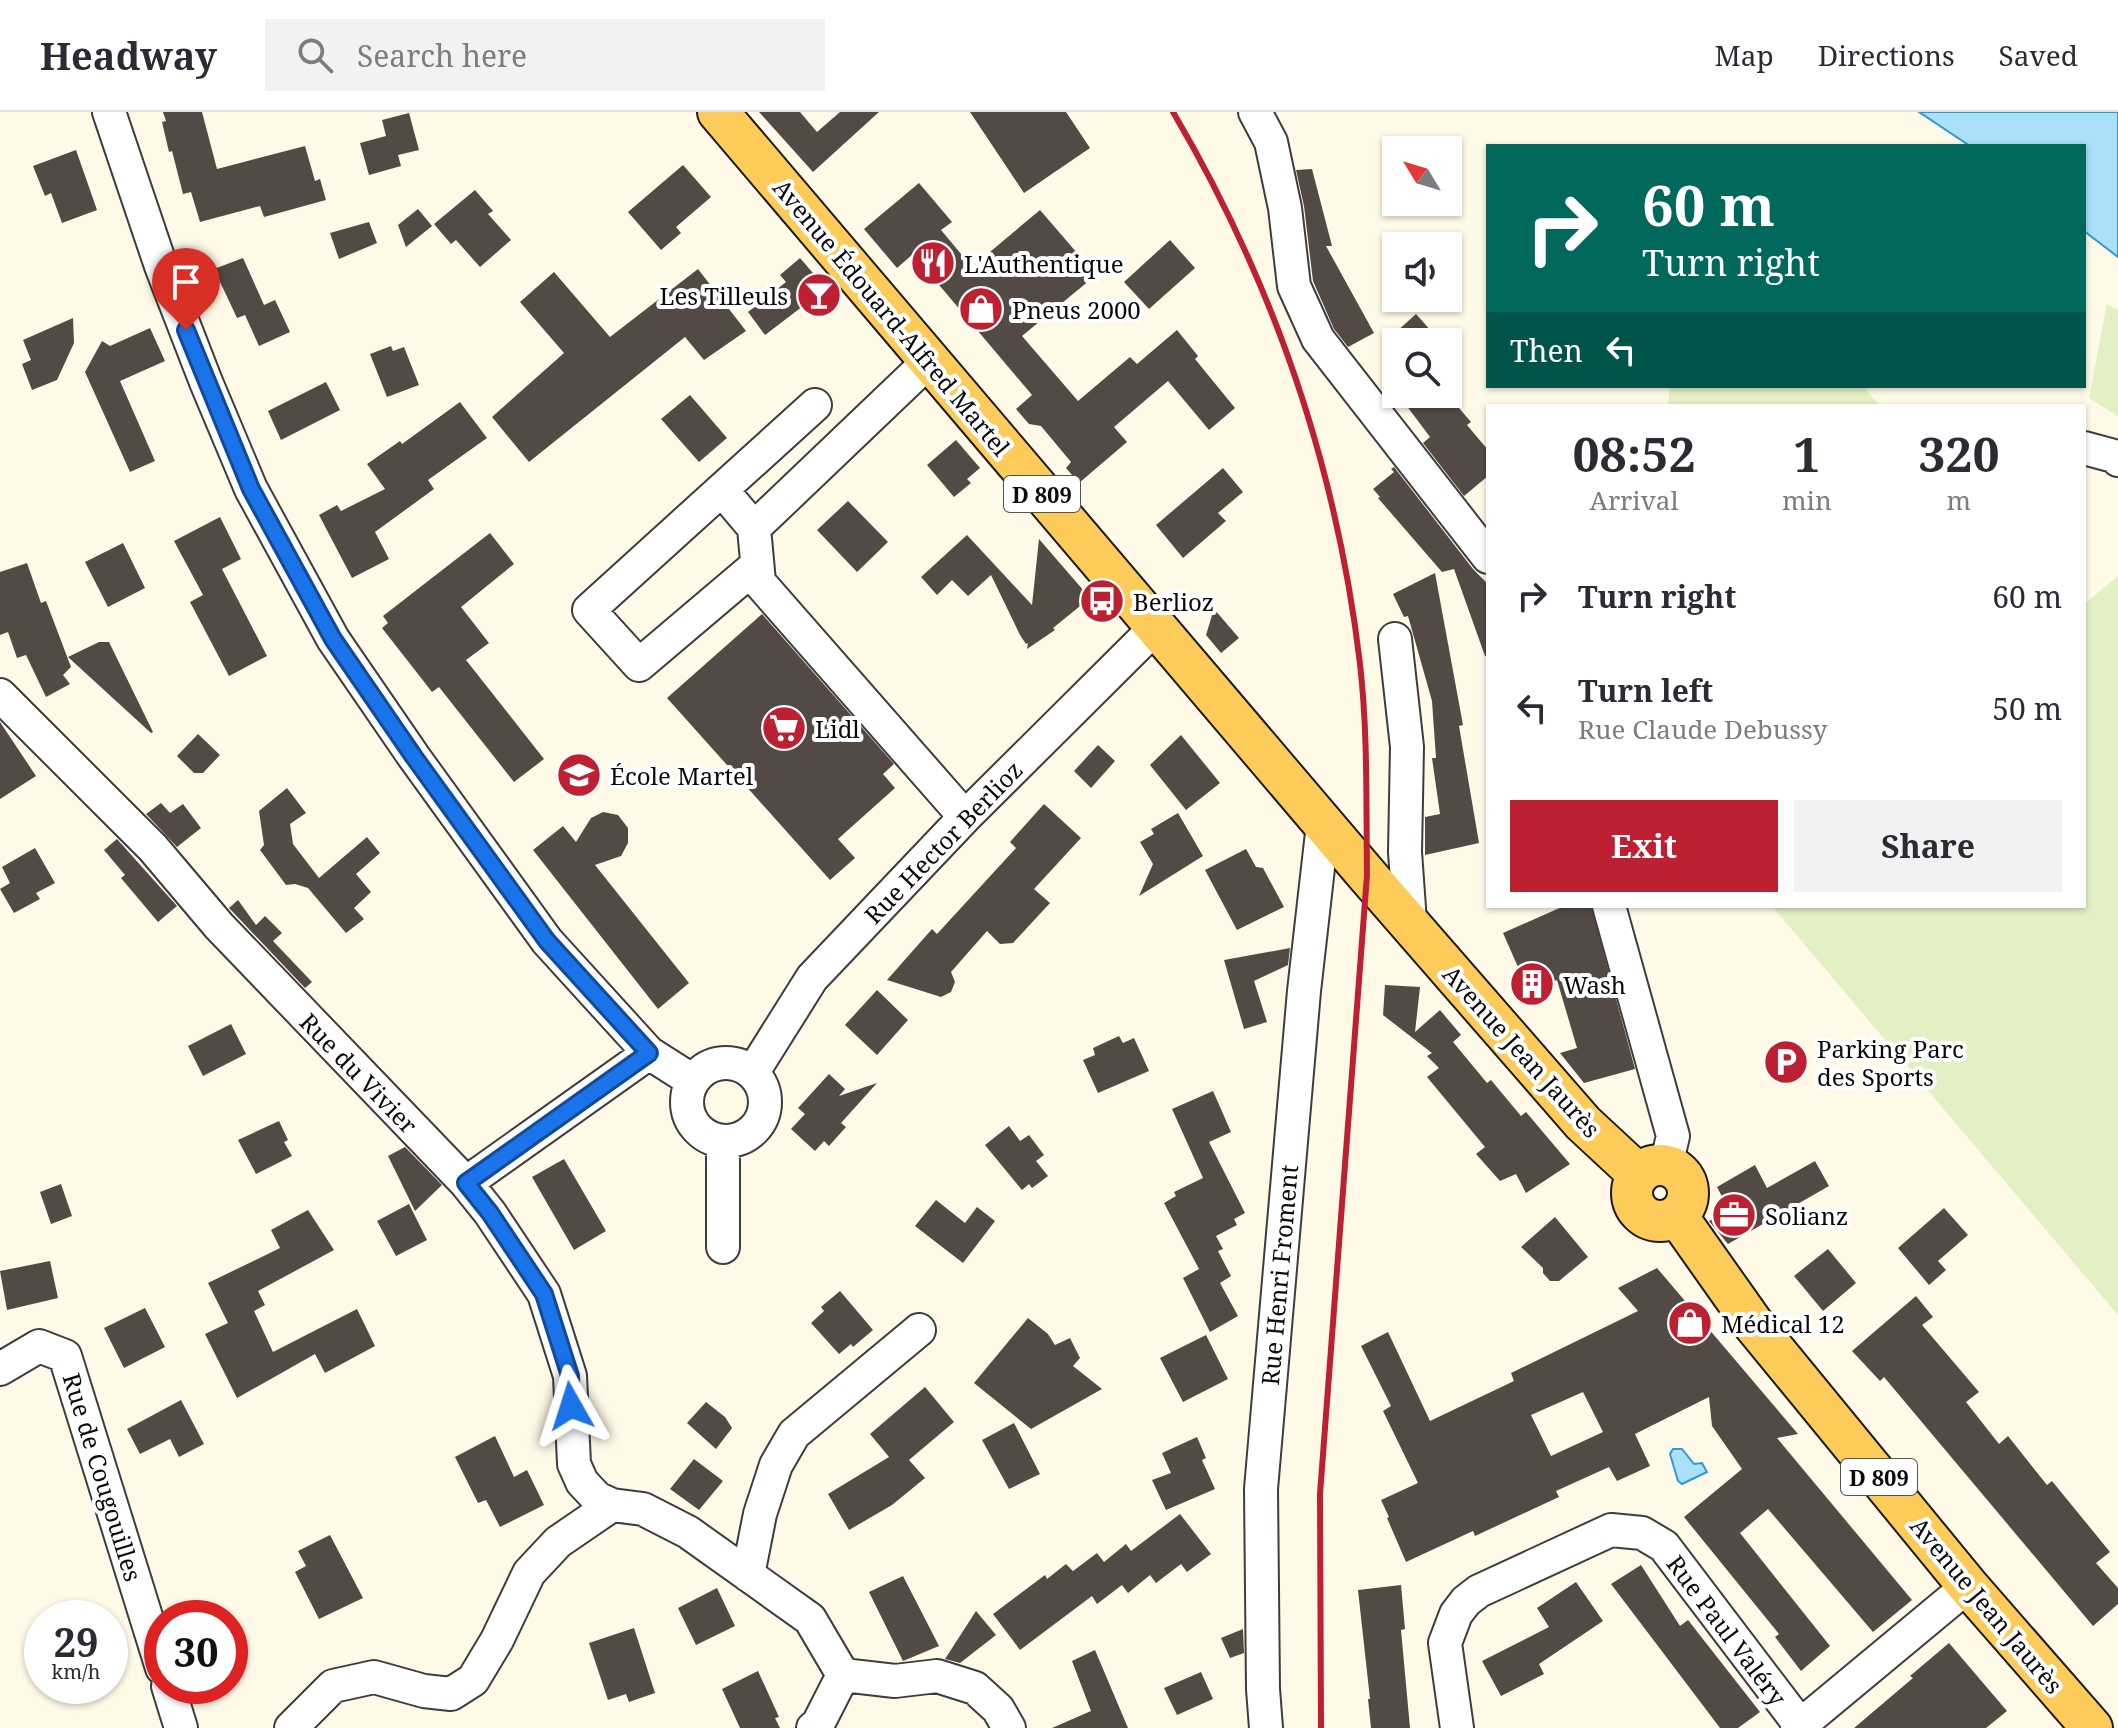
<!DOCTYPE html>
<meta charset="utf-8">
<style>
body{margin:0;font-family:"Noto Serif",serif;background:#f2f2f3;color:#2b2b33;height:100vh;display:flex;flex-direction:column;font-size:30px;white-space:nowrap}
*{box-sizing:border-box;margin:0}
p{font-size:26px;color:#7c7c81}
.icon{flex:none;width:44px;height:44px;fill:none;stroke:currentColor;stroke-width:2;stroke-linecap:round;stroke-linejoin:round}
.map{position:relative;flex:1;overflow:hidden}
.sheet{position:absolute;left:1486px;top:292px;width:600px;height:504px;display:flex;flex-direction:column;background:#fff;border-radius:0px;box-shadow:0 2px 6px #0004}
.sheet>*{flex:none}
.guide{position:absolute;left:1486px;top:32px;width:600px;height:244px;border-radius:0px;box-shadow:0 2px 6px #0004;background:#00695c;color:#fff;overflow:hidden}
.needle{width:52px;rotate:308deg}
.buttons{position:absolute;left:1382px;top:24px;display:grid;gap:16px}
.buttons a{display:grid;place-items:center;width:80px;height:80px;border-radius:0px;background:#fff;box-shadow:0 2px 6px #0004;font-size:40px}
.speed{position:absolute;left:24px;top:1488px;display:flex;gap:16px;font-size:40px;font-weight:700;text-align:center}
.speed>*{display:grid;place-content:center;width:104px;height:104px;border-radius:50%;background:#fff;box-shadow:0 2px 6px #0004;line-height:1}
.speed small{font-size:20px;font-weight:400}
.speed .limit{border:12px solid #d22;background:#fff;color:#111}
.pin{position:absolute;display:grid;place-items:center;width:68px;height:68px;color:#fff;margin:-82px -34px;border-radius:50% 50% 50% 0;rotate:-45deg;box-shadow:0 0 8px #0007}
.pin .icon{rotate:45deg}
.me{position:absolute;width:88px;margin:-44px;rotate:354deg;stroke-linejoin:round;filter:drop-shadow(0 0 6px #0008)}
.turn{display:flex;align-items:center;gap:28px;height:168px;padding:0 24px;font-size:36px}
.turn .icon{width:104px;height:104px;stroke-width:2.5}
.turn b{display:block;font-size:56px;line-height:68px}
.then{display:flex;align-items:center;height:76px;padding:0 24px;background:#0003;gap:16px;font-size:30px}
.eta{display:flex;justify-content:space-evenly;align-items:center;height:136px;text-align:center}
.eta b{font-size:48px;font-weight:700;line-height:56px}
.cta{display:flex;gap:16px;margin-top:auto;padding:16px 24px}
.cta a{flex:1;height:92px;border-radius:0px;background:#bc2031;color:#fff;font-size:32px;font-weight:700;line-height:92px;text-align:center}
.cta a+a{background:#f2f2f3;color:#2b2b33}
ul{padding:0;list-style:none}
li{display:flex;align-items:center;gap:24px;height:112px;padding:0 24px}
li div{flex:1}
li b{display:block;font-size:30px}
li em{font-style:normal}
header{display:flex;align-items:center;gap:48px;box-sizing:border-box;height:112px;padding:0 40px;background:#fff;border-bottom:2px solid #e1e1e2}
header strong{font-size:38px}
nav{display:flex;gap:44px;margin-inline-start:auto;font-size:28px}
.search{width:560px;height:72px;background:#f2f2f3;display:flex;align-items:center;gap:20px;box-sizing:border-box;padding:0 28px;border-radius:0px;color:#7c7c81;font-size:30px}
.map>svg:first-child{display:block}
</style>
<header>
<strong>Headway</strong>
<div class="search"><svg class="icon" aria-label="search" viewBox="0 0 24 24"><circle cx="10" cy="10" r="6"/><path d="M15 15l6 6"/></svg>Search here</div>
<nav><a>Map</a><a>Directions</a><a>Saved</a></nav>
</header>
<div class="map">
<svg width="2118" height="1616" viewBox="0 0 2118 1616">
<rect width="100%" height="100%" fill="#fff9e7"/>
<path fill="#e3f0c3" d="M2107,192L2118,198V304L2089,286Z
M1670,274H1863L1880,294H1668Z
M2118,464V1203L1772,794H2084V492Z"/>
<path fill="#abe0f8" stroke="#309ad0" stroke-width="2" d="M1919,0H2118V145L2084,119V34H1970Z
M1673,1337H1682L1694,1352L1702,1351L1707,1360L1682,1372L1678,1369L1670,1342Z"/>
<path fill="#534a46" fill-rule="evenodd" d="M163,0H202L217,57L305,34L315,69L320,67L326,88L264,105L260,94L200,110L191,80L183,82L172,39L169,40L162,10L166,9Z
M759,0H800L817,20L840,0H879L813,60Z
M970,0H1066L1090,36L1024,81Z
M409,1L419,38L398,43L401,54L369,63L360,31L386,24L382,8Z
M76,38L97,98L62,111L51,81L45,84L33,54Z
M683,53L711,85L676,115L681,121L661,138L628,100Z
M1312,57L1332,134H1326L1374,221L1348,235L1334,217L1313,169L1304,94L1296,58Z
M919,71L952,110L941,118L972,155L1040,98L1096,163L1022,224L1078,289L1130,245L1137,252L1177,218L1198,244L1195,247L1235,296L1209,318L1168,269L1114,315L1127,330L1079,371L1066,356L1071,350L1041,314L1029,312L1016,297L1032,283L913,142L897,156L864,117Z
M475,78L493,99L488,102L511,128L480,155L456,128L451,132L434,112Z
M418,97L432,114L406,135L398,113Z
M369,110L377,131L339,147L330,121Z
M1170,128L1195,156L1149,197L1124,170Z
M243,146L264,193L275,188L290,220L259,234L245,203L237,206L214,157Z
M800,146L838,190L819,205L807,191L765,223L748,200L786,170L780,163Z
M698,157L746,219L704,248L685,225L529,350L492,305L564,241L520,190L554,160L610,225Z
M1416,202L1441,230H1385Z
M73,206L74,231L57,268L32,278L22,252L31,248L23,228Z
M150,216L165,249L120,269L155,349L130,360L85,260L102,229L110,234Z
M391,234L393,239L404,235L419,273L387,285L370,242Z
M326,270L340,298L281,328L268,299Z
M1419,282H1447L1471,310L1467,313L1488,338V364L1464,384L1423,331L1430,325L1406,293Z
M690,283L727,326L699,350L661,307Z
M460,290L487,326L428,368L434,377L375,420L389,447L352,466L319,403L337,393L341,399L385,377L367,352L400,329L402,332Z
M956,328L980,356L967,367L971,371L954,385L927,353Z
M1394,355L1473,457L1488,472V544H1485L1454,457L1442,460L1378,386L1380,385L1373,377L1394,360L1391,357Z
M1223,356L1243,380L1218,401L1226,409L1183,446L1156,413Z
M848,389L888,430L857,460L817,418Z
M220,405L241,447L222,457L267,544L229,564L190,490L203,483L174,429Z
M490,421L514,452L461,495L489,531L466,548L544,647L514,670L439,575L432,580L382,516L388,511L383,504Z
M967,423L1032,493L1039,427L1090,486L1053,516L1055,518L1027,537L1028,531L1026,532L1020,523L991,463L968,484L952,468L937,483L921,465Z
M123,431L145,476L108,495L85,450Z
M27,451L41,491L46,489L71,555L63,563L70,572L46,585L26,543L17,546L8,520L0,523V460Z
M1435,461L1463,613L1459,614L1479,731L1425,743V705L1440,702L1432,646H1436L1432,589L1408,504L1404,505L1393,482Z
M1214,497L1239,526L1221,541L1206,523Z
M762,502L894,652L883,662L895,676L838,727L855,746L830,768L667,586Z
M99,530H109L153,620L151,621L68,545Z
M0,610L36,664L0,687Z
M198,622L220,643L203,661H194L177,644Z
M1181,623L1220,671L1186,698L1150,653Z
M1098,633L1115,649L1091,676L1074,659Z
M287,676L306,701L290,712L293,732L319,766L367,725L380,741L356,762L371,780L354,796L364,807L346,821L308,776L295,772L286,773L260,738L264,733L259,699Z
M161,691L170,701L183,692L201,716L177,735L146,702Z
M1044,692L1081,726L1034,777L1050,791L1013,831L1000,832L987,819L951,860L955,870L951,880L941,885L887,868L932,817L937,822L1016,736L1010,730Z
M603,700L618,703L628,716V731L621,744L595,753L689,871L658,897L533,738L563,714L576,730L591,706Z
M1178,701L1203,744L1139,784L1153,752L1140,730L1154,722L1151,717Z
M117,727L177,794L158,810L121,766L125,763L104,738Z
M35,736L55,771L36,781L40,787L14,801L0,777L10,771L2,755Z
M1246,737L1256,755L1263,756L1284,795L1237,818L1205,758Z
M238,788L256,813L265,804L282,821L273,829L312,870L305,876L229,796Z
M1564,794H1591L1635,957L1584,971L1560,941L1577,936L1557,868L1529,880L1503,821Z
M1290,836L1288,853L1254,869L1267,910L1244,917L1224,848Z
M1385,873L1420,875L1415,920L1440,898L1461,923L1453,930L1487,971L1491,968L1521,1004L1526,1000L1570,1052L1526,1081L1516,1062L1500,1069L1476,1042L1485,1035L1427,965L1439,956L1427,944L1432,941L1383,903Z
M877,878L908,908L877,943L845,913Z
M231,912L246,942L203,964L188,934Z
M1119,924L1123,931L1134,926L1149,959L1098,981L1083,948L1095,943L1093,936Z
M829,962L845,977L839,984L877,971L841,1011L846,1015L829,1034L824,1029L815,1039L791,1017L805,1002L798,996Z
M1213,979L1231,1020L1209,1030L1245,1101L1234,1107L1237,1113L1216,1124L1223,1137L1218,1139L1231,1164L1220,1171L1238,1204L1210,1220L1183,1166L1199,1157L1164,1091L1176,1084L1174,1080L1203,1066L1172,997Z
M279,1009L288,1028L284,1030L292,1044L256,1062L238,1028Z
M1009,1014L1020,1029L1029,1023L1044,1043L1036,1049L1048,1064L1032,1076L1029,1072L1022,1078L985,1033Z
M405,1035L442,1073L415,1099L388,1044Z
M564,1047L606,1119L574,1138L532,1065Z
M1815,1049L1829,1074L1728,1132L1709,1109L1729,1098L1717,1075L1755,1053L1767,1076Z
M61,1072L72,1104L51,1112L40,1080Z
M936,1088L965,1111L977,1095L995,1109L963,1151L915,1114Z
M409,1092L427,1128L396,1144L377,1109Z
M1944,1096L1968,1123L1938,1149L1946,1158L1929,1173L1898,1136Z
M308,1098L334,1138L258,1179L265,1193L254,1199L273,1240L357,1197L375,1234L325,1261L315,1242L237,1286L205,1222L228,1211L208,1171L280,1136L271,1118Z
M1555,1105L1588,1145L1559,1169H1550L1543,1161V1156L1521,1135Z
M1828,1137L1856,1171L1823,1199L1794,1164Z
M50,1149L58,1186L7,1198L0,1159Z
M1657,1156L1798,1322L1777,1326L1912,1488L1873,1520L1768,1397L1740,1421L1830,1534L1801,1559L1775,1525L1779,1522L1684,1405L1742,1357L1712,1314L1709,1285L1635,1322L1650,1354L1617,1369L1609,1355L1556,1379L1559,1385L1475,1424L1473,1419L1406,1450L1387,1406L1389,1405L1381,1388L1418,1371L1383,1299L1391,1294L1361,1234L1388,1220L1430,1309L1514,1269L1511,1261L1638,1199L1618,1176ZM1583,1280L1603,1320L1551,1344L1531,1303Z
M840,1179L873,1218L853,1235L851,1232L839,1242L811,1211L824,1199L821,1195Z
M1916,1184L1933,1205L1922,1213L1979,1280L1966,1290L1999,1332L2008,1324L2047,1373L2052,1369L2110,1440L2096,1451L2118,1476V1492L2093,1514L1884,1265L1880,1269L1852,1239Z
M145,1196L165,1235L124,1256L104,1216Z
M1028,1206L1048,1222L1055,1233L1070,1226L1080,1246L1073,1254L1102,1277L1031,1317L974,1271Z
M1206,1223L1228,1267L1183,1290L1160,1246Z
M925,1275L954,1310L909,1348L925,1366L892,1393L849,1418L828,1382L889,1345L870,1322Z
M181,1288L204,1332L179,1345L170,1327L140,1342L127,1317Z
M706,1290L725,1305L732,1316L716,1337L687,1311Z
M1014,1311L1040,1362L1009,1377L982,1328Z
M495,1324L514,1365L527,1358L544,1393L500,1415L486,1388L478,1391L455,1345Z
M1197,1325L1206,1346L1202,1348L1215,1377L1166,1398L1152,1368L1171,1361L1162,1341Z
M694,1347L723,1369L699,1398L670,1377Z
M1180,1402L1211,1442L1187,1460L1181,1452L1156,1471L1150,1463L1128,1481L1122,1473L1097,1492L1092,1484L1020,1538L993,1502L1045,1463L1047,1467L1066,1452L1073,1459L1097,1441L1104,1450L1126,1432L1131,1439Z
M330,1423L363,1486L319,1507L295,1460L306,1454L298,1439Z
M1641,1453L1680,1514L1688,1508L1760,1600L1738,1616H1720L1611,1472Z
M903,1464L939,1534L903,1549L869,1480Z
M1576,1470L1603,1509L1539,1552L1544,1562L1501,1584L1482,1549L1549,1515L1537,1496Z
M1401,1473L1405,1517L1401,1518L1410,1616H1371L1368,1587H1370L1358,1478Z
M717,1476L735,1514L696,1533L678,1496Z
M976,1499L996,1523L960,1551L945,1547Z
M634,1516L655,1581L629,1590L626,1582L608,1588L589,1531Z
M1243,1517L1244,1541L1230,1546L1221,1526Z
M1949,1531L2007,1599L1986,1616H1854L1913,1566L1910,1564Z
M1095,1538L1128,1616H1052L1091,1599L1072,1549Z
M758,1559L779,1605L775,1606L780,1616H740L722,1577Z
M1201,1560L1213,1587L1177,1603L1164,1576Z"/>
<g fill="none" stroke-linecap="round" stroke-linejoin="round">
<g stroke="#3d3d3d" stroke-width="36">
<path id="minor" d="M109,0L161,154L206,270L251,377L333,527L414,645L547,829L649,941L693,969
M1255,0L1271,30L1285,96L1294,174L1318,227L1488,445
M2084,336L2114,344L2118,348
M722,378L754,416L759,470L965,705
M754,416L929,249
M757,453L639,553L589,498L815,293
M1395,527L1407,635L1405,740L1410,810
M0,583L153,736L219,814L466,1071L490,1101L544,1182L570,1264L574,1352L582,1370L597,1386L612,1393L643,1397L688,1420L810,1507L843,1563L895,1569L937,1564L975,1576L998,1597L1009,1616
M1609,794L1673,1024L1666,1054
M687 990a39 39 0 1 1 78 0a39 39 0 1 1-78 0Z
M753,960L812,866L965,705L1155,516
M466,1071L649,941
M723,1135V1030
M0,1257L39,1234L65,1244L162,1556
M748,1463L760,1402L776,1353L794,1322L919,1218
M168,1574L181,1616
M291,1616L333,1574L374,1565L424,1579L451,1582L473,1568L497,1528L529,1461L558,1430L612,1393
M813,1616L818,1612L843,1563
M1266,1616L1263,1577L1261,1377L1304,879L1323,712
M1457,1616L1445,1531L1456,1502L1466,1489L1479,1479L1611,1418L1642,1421L1664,1434L1800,1613
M1797,1616L1968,1474"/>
</g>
<g stroke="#1b1b1b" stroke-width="44">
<path id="major" d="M718,0L1367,763L1583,1011L1639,1063
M1632 1081a28 28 0 1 1 56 0a28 28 0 1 1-56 0Z
M1677,1104L1754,1213L1968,1474L2092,1616"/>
</g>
<use href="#minor" stroke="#fff" stroke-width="32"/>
<use href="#major" stroke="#fdcb5a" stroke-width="40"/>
<path stroke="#bc2031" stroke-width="6" d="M1173,0C1273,170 1337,356 1360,552C1368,621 1366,693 1367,763L1320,1382L1321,1616"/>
</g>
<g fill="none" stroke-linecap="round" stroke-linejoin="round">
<g stroke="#114b97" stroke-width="20">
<path id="route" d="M186,218L251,377L333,527L414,645L547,829L649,941L466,1071L490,1101L544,1182L570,1264L571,1294"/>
</g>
<use href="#route" stroke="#1a73e8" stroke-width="14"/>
</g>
<defs>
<g id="restaurant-disc" transform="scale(2.3)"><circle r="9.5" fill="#bc2031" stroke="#fff"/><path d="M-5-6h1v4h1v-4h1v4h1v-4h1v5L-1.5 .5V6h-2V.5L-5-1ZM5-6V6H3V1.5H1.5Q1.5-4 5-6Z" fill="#fff"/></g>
<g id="bar-disc" transform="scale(2.3)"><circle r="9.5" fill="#bc2031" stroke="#fff"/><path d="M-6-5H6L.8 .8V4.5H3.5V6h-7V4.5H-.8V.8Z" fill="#fff"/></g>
<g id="shop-disc" transform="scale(2.3)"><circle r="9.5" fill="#bc2031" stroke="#fff"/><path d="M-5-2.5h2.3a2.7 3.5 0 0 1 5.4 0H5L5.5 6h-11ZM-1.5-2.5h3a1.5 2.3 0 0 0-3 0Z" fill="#fff"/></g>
<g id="bus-disc" transform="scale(2.3)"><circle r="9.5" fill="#bc2031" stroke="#fff"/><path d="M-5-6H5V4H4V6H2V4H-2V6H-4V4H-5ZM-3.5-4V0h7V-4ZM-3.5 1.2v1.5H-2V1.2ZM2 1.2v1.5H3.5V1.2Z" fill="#fff"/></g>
<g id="supermarket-disc" transform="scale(2.3)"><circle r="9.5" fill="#bc2031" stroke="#fff"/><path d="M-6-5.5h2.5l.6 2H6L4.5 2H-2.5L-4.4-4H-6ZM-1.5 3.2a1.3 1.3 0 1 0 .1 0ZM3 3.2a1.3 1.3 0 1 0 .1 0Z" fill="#fff"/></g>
<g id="school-disc" transform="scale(2.3)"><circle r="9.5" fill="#bc2031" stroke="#fff"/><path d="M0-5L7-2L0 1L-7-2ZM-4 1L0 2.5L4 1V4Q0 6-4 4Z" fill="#fff"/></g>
<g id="building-disc" transform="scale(2.3)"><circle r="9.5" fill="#bc2031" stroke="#fff"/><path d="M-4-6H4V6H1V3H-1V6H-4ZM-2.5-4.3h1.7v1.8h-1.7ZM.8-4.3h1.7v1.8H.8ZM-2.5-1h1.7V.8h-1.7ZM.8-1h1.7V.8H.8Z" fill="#fff"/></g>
<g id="parking-disc" transform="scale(2.3)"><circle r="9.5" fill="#bc2031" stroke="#fff"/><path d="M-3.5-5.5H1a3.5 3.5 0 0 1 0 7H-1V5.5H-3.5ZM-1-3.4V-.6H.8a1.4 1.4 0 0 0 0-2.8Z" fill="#fff"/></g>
<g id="office-disc" transform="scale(2.3)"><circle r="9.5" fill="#bc2031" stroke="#fff"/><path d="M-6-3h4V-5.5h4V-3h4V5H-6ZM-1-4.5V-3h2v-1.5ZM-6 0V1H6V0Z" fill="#fff"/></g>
</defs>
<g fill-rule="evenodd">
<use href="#restaurant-disc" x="933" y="151"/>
<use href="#bar-disc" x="819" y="183"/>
<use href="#shop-disc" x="981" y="197"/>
<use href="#bus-disc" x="1102" y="489"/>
<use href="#supermarket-disc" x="784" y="616"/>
<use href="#school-disc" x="579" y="663"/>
<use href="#building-disc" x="1532" y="872"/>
<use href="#parking-disc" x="1786" y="950"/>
<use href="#office-disc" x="1734" y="1103"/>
<use href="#shop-disc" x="1690" y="1211"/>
</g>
<g text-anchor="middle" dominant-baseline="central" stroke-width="8" stroke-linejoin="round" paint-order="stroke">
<g fill="#fff" stroke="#545454" stroke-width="2">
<rect x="1004" y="364" width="76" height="36" rx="6"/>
<rect x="1841" y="1347" width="76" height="36" rx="6"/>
</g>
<g font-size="22" font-weight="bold" fill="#0a0a0a">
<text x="1042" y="382">D 809</text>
<text x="1879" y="1365">D 809</text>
</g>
<g font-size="24" fill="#0a0a0a" stroke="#fff" text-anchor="start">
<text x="964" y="151">L'Authentique</text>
<text x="788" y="183" text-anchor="end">Les Tilleuls</text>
<text x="1012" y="197">Pneus 2000</text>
<text x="1133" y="489">Berlioz</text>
<text x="815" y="616">Lidl</text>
<text x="610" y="663">École Martel</text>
<text x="1563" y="872">Wash</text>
<text x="1817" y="936">Parking Parc<tspan x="1817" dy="28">des Sports</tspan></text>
<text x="1765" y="1103">Solianz</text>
<text x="1721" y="1211">Médical 12</text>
</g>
<g font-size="24" fill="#0a0a0a" stroke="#fff">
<text transform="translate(892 205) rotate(50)">Avenue Édouard-Alfred Martel</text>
<text transform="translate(943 730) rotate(-46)">Rue Hector Berlioz</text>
<text transform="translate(1522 939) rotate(48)">Avenue Jean Jaurès</text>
<text transform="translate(359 961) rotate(46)">Rue du Vivier</text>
<text transform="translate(1279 1163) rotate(-85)">Rue Henri Froment</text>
<text transform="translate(103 1365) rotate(73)">Rue de Cougouilles</text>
<text transform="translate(1987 1493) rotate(50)">Avenue Jean Jaurès</text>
<text transform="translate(1727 1518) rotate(53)">Rue Paul Valéry</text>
</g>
</g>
</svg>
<div class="buttons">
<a><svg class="needle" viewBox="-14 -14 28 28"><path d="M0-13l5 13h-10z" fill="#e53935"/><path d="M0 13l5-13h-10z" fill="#7c7c81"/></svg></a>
<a><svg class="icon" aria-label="sound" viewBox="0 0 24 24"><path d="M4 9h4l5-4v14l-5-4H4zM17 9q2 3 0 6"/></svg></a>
<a><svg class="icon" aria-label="search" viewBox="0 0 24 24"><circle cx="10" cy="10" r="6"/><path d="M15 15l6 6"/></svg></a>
</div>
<div class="speed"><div>29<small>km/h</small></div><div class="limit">30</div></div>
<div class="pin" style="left:186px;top:218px;background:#d93025"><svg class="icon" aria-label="arrive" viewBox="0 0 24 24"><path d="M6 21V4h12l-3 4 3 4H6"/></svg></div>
<svg class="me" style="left:571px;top:1294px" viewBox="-20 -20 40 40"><path d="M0-17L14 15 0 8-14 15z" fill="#1a73e8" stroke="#fff" stroke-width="4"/></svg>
<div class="guide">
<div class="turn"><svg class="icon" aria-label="right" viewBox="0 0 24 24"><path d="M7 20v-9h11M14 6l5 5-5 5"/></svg><div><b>60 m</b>Turn right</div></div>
<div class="then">Then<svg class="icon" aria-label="left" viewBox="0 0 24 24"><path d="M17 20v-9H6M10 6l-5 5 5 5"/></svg></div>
</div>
<section class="sheet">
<div class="eta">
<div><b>08:52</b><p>Arrival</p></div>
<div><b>1</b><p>min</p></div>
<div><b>320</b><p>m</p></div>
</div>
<ul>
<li><svg class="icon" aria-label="right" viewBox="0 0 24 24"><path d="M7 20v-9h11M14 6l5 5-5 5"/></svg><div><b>Turn right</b></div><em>60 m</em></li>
<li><svg class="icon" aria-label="left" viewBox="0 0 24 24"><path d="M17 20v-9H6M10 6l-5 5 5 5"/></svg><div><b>Turn left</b><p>Rue Claude Debussy</p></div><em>50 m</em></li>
</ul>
<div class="cta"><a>Exit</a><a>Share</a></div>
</section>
</div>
